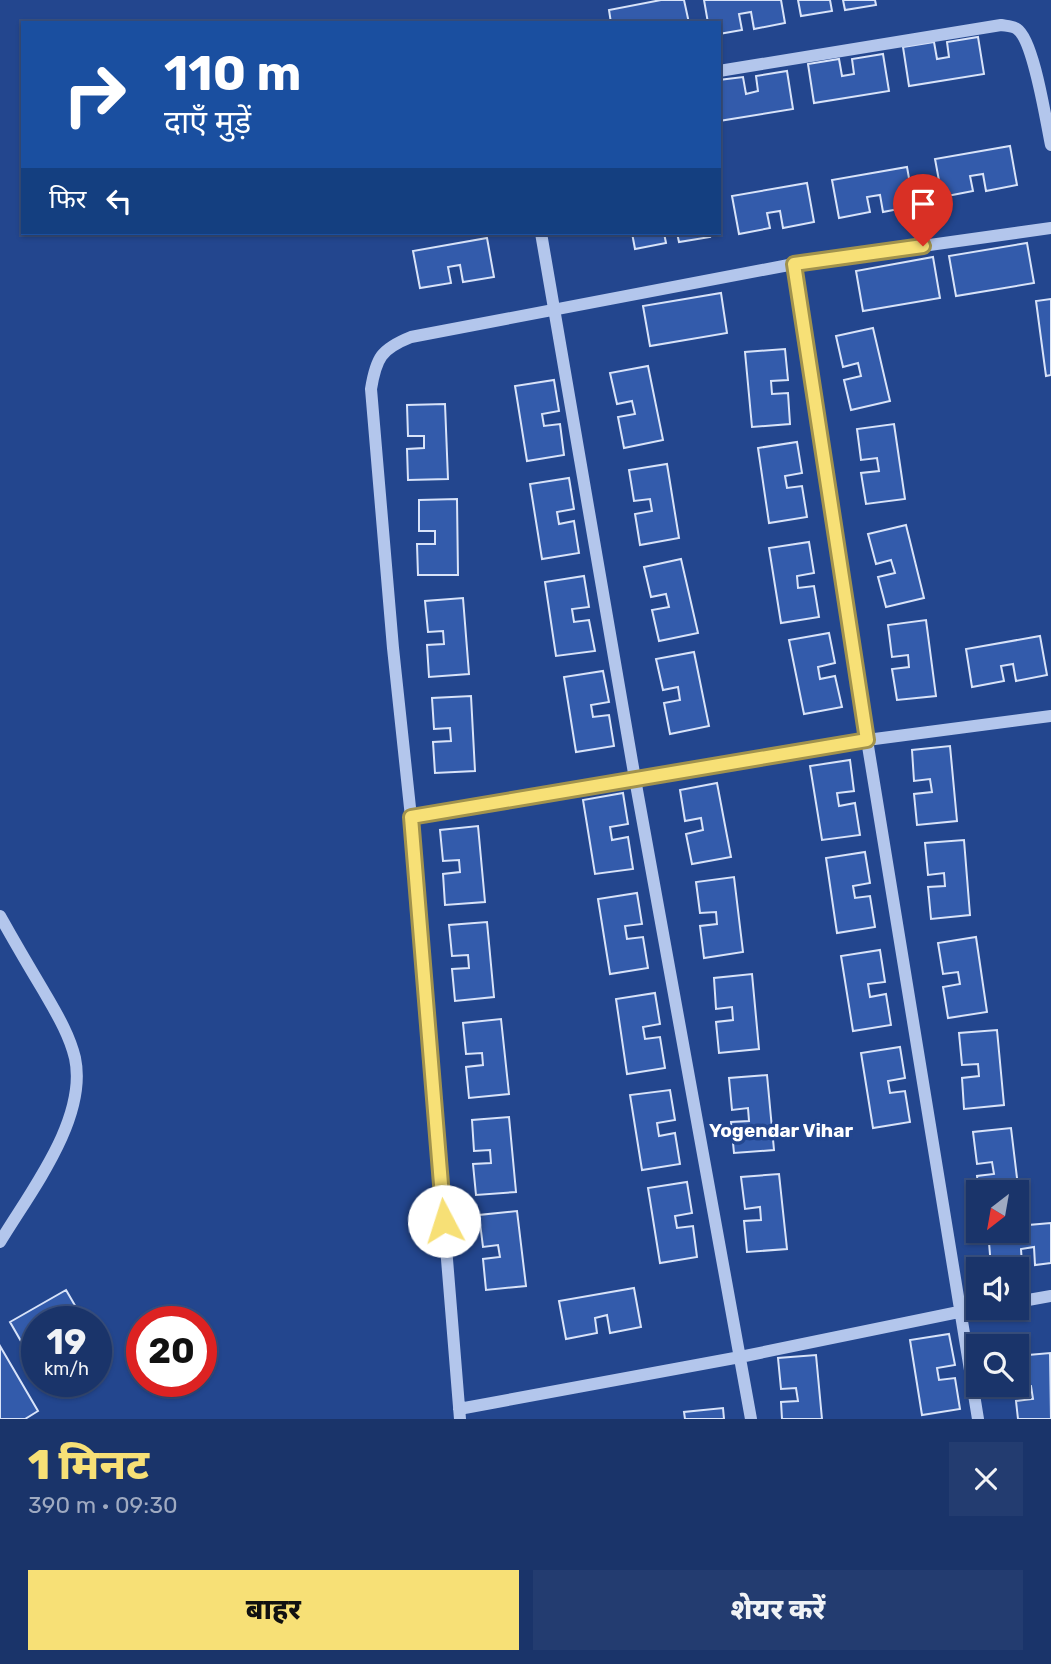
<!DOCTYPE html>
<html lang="hi">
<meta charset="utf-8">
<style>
body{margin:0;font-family:Rubik,"Noto Sans Devanagari",sans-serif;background:#233c70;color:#f1f3f6;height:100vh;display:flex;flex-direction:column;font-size:26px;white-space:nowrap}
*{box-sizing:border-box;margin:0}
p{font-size:23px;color:#9faac1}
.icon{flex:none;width:38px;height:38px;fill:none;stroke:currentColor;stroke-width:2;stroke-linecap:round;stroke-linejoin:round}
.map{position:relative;height:1419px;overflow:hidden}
.details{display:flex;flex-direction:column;background:#1a346a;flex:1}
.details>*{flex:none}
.hud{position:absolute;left:21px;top:21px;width:700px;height:214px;border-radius:0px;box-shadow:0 2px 5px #0004,0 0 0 2px #384f7e;background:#1a4fa0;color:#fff;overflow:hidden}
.needle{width:46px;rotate:211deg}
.tools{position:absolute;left:966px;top:1180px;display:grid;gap:14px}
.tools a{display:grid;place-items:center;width:63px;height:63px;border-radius:0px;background:#1a346a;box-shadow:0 2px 5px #0004,0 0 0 2px #384f7e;font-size:35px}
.speed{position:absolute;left:21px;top:1306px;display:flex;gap:14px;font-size:35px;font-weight:700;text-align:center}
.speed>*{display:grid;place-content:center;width:91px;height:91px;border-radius:50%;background:#1a346a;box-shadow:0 2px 5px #0004,0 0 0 2px #384f7e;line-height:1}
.speed small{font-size:18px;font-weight:400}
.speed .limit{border:10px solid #d22;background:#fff;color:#111}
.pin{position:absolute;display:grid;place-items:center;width:60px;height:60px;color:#fff;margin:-72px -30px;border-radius:50% 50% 50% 0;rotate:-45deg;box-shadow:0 0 7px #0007}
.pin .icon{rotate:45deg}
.me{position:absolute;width:77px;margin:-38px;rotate:355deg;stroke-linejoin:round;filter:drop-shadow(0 0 5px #0008)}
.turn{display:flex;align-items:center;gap:24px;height:147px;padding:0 28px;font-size:32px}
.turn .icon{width:91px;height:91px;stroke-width:2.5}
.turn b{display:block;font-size:49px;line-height:60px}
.then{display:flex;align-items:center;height:66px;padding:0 28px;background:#0003;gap:14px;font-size:26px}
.round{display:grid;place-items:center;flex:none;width:74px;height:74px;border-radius:0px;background:#233c70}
.headline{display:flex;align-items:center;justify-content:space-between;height:119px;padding:0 28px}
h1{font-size:42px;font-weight:800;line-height:52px;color:#f7e076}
.primary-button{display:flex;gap:14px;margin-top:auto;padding:14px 28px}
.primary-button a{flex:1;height:80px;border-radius:0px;background:#f7e076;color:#111;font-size:28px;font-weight:800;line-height:80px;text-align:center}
.primary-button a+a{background:#233c70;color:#f1f3f6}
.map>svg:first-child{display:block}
</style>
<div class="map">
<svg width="1051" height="1419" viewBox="0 0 1051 1419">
<rect width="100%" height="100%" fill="#23468e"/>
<path fill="#335bab" stroke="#d8e3f9" stroke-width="2" d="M661,0H684L689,23H611L609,10Z
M704,0H781L785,23L754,29L751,12L739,14L742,30L719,34V23H708Z
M798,0H830L832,11L801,16Z
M843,0H875L876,5L845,10Z
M978,37L984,74L909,86L903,47L934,42L937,59L949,57L947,42Z
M883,54L889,91L814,103L808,64L839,59L842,76L854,74L852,59Z
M787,71L793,109L719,121V80L743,77L746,94L758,91L756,76Z
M1010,146L1017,185L986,191L983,174L970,176L973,191L942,197L935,159Z
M907,167L914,206L883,212L880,195L867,197L870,212L839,218L832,180Z
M807,183L814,222L783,228L780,211L767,213L770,228L739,234L732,196Z
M632,233H664L666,243L635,249Z
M677,233H709L710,237L679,242Z
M487,238L494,277L463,282L460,265L448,267L451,283L420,288L413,251Z
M1027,243L1034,283L956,296L949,256Z
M933,257L940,298L863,311L856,271Z
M721,293L727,333L650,346L643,306Z
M1051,299V375L1046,376L1036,301Z
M873,328L890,401L851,410L844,380L861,376L858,363L843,367L836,336Z
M785,349L788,380L771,381L772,394L788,393L790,424L752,427L745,352Z
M648,366L663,440L624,448L618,417L635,414L632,401L617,404L610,373Z
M554,380L559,411L542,414L544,426L560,424L564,455L527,461L515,386Z
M445,404L448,479L408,480L407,449L424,448V436H408L407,405Z
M894,424L905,499L866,504L861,473L879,471L877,458L861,460L857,429Z
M797,442L802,473L785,476L787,488L802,486L807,517L769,523L758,448Z
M667,464L679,538L640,545L635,514L652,511L650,499L634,501L629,470Z
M569,478L574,509L557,512L559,524L574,521L579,553L542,559L530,484Z
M457,499L458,575H418L417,544H435V531H419V500Z
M906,525L924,598L886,607L878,577L895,573L891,560L876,564L868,534Z
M809,542L814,573L797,576L798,588L814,586L819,617L781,623L769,548Z
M681,559L698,633L659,641L652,610L669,607L666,594L651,597L644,567Z
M584,576L589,607L572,609L574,622L589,620L595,651L556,656L545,582Z
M463,598L469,674L429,677L427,645L444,644L443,631L428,632L425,601Z
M926,620L936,696L897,700L892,669L909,667L908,655L892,657L888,625Z
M829,633L835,663L818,667L820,679L835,676L842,707L804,714L789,640Z
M1040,636L1047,675L1016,681L1013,664L1001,666L1004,681L972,687L966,649Z
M694,652L709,726L670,734L664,703L680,700L678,687L663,690L656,659Z
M603,671L609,702L591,705L593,717L609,715L614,746L576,752L564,677Z
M471,696L475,771L435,773L433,742L451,741L450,728L434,729L432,698Z
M950,746L957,821L917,825L914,794L932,792L930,779L914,781L912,750Z
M850,760L854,791L837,793L839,806L855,803L860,835L822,840L810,766Z
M717,783L731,857L692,864L686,834L703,830L701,818L685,821L680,790Z
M623,793L628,824L610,827L612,840L628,837L633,869L595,874L583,800Z
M478,826L485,902L445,905L443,874L460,872L459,860L443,861L440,830Z
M964,840L970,915L931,919L928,887L945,886L944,873L928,875L925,843Z
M865,852L870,883L853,886L855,898L870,896L875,927L837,933L826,858Z
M734,877L743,952L704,958L700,926L717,924L716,912L700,913L696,882Z
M637,893L642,924L625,926L627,939L643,937L648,968L610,974L598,899Z
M487,922L494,997L455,1001L452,969L469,968L468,955L452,956L449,925Z
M976,937L987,1012L948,1018L943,987L960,984L958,972L943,974L938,943Z
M880,950L885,982L868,984L870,997L886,994L891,1025L853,1031L841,956Z
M752,974L759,1049L719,1053L716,1022L733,1020L732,1007L716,1009L714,978Z
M655,993L660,1024L643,1027L645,1039L660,1037L665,1068L627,1074L616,999Z
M501,1019L509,1094L469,1098L466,1067L483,1065L482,1053L466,1054L463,1023Z
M997,1030L1004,1105L964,1109L962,1078L979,1076L978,1064L962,1065L959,1033Z
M900,1047L905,1078L888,1081L890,1093L905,1091L910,1122L873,1128L861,1053Z
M767,1075L774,1150L734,1153L731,1122L749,1121L748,1108L732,1110L729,1078Z
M670,1090L675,1120L657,1123L659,1136L675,1133L680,1164L642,1170L630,1095Z
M509,1117L516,1192L476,1195L473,1164L491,1163L490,1150L474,1151L472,1120Z
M1011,1128L1020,1203H1017V1192H979L977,1176L994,1174L992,1162L977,1164L973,1132Z
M779,1174L787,1249L747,1252L744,1221L761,1220L760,1207L745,1209L741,1177Z
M687,1182L692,1213L675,1216L677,1228L693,1226L697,1257L660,1263L648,1188Z
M517,1211L526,1286L486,1290L483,1259L500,1257L498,1245L483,1247L479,1215Z
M1051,1223V1263L1035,1265L1034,1247L1021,1249L1022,1264L991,1267L988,1230H1017V1226Z
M634,1288L641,1327L610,1333L607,1315L595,1318L597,1333L566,1339L559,1301Z
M66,1290L84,1321H37V1369L10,1322Z
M949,1334L955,1365L937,1368L939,1380L955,1378L960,1409L922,1415L910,1340Z
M0,1346L38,1411L25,1419H0Z
M1050,1353L1051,1419H1018L1016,1401L1033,1399L1031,1386L1016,1388L1017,1356Z
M816,1355L822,1419H782L781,1402L798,1401L796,1388L781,1389L778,1358Z
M723,1408L724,1419H685L684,1412Z"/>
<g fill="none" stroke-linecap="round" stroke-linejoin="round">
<path stroke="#b3c6ec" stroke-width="12" d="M719,71L1001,25C1006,26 1013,26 1017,29C1034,40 1046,122 1051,145
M541,233L635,779L751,1419
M794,264L867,740L978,1419
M411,817L867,740L1051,716
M0,916C14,941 28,965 43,990C55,1011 69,1033 75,1058C88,1119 30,1192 0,1242
M1017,1302L1051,1296
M459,1409L740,1357L983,1307
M460,1419L411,817L393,648L371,389C376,358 381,349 411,337L794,264L1051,228"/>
</g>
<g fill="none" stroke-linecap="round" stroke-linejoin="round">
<g stroke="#a1924d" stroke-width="18">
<path id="route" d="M444,1221L411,817L867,740L794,264L923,246"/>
</g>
<use href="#route" stroke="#f7e076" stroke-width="12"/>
</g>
<g text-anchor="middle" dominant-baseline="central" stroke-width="7" stroke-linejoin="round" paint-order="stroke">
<g font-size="19" font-weight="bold" fill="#fff" stroke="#23468e">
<text x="781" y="1130">Yogendar Vihar</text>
</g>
</g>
</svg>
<div class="tools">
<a><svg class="needle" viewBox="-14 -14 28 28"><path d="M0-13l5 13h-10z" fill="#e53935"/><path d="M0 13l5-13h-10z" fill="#9faac1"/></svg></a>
<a><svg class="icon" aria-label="sound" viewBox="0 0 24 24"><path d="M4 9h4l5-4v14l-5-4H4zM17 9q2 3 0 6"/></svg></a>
<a><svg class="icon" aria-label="search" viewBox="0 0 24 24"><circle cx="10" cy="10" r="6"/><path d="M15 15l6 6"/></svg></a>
</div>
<div class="speed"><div>19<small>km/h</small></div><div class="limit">20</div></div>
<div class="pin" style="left:923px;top:246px;background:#d93025"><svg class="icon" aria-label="arrive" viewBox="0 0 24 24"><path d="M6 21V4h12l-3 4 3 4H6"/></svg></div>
<svg class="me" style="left:444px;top:1221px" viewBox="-20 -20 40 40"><circle r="19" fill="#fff"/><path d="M0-13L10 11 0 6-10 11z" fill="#f7e076"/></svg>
<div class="hud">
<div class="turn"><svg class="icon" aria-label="right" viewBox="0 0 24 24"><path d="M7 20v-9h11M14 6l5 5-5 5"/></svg><div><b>110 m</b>दाएँ मुड़ें</div></div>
<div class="then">फिर<svg class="icon" aria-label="left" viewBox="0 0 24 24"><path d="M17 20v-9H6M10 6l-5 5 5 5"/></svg></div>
</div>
</div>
<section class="details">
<div class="headline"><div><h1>1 मिनट</h1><p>390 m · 09:30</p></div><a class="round"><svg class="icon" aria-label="close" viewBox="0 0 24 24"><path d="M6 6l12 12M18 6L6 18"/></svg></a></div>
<div class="primary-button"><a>बाहर</a><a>शेयर करें</a></div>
</section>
